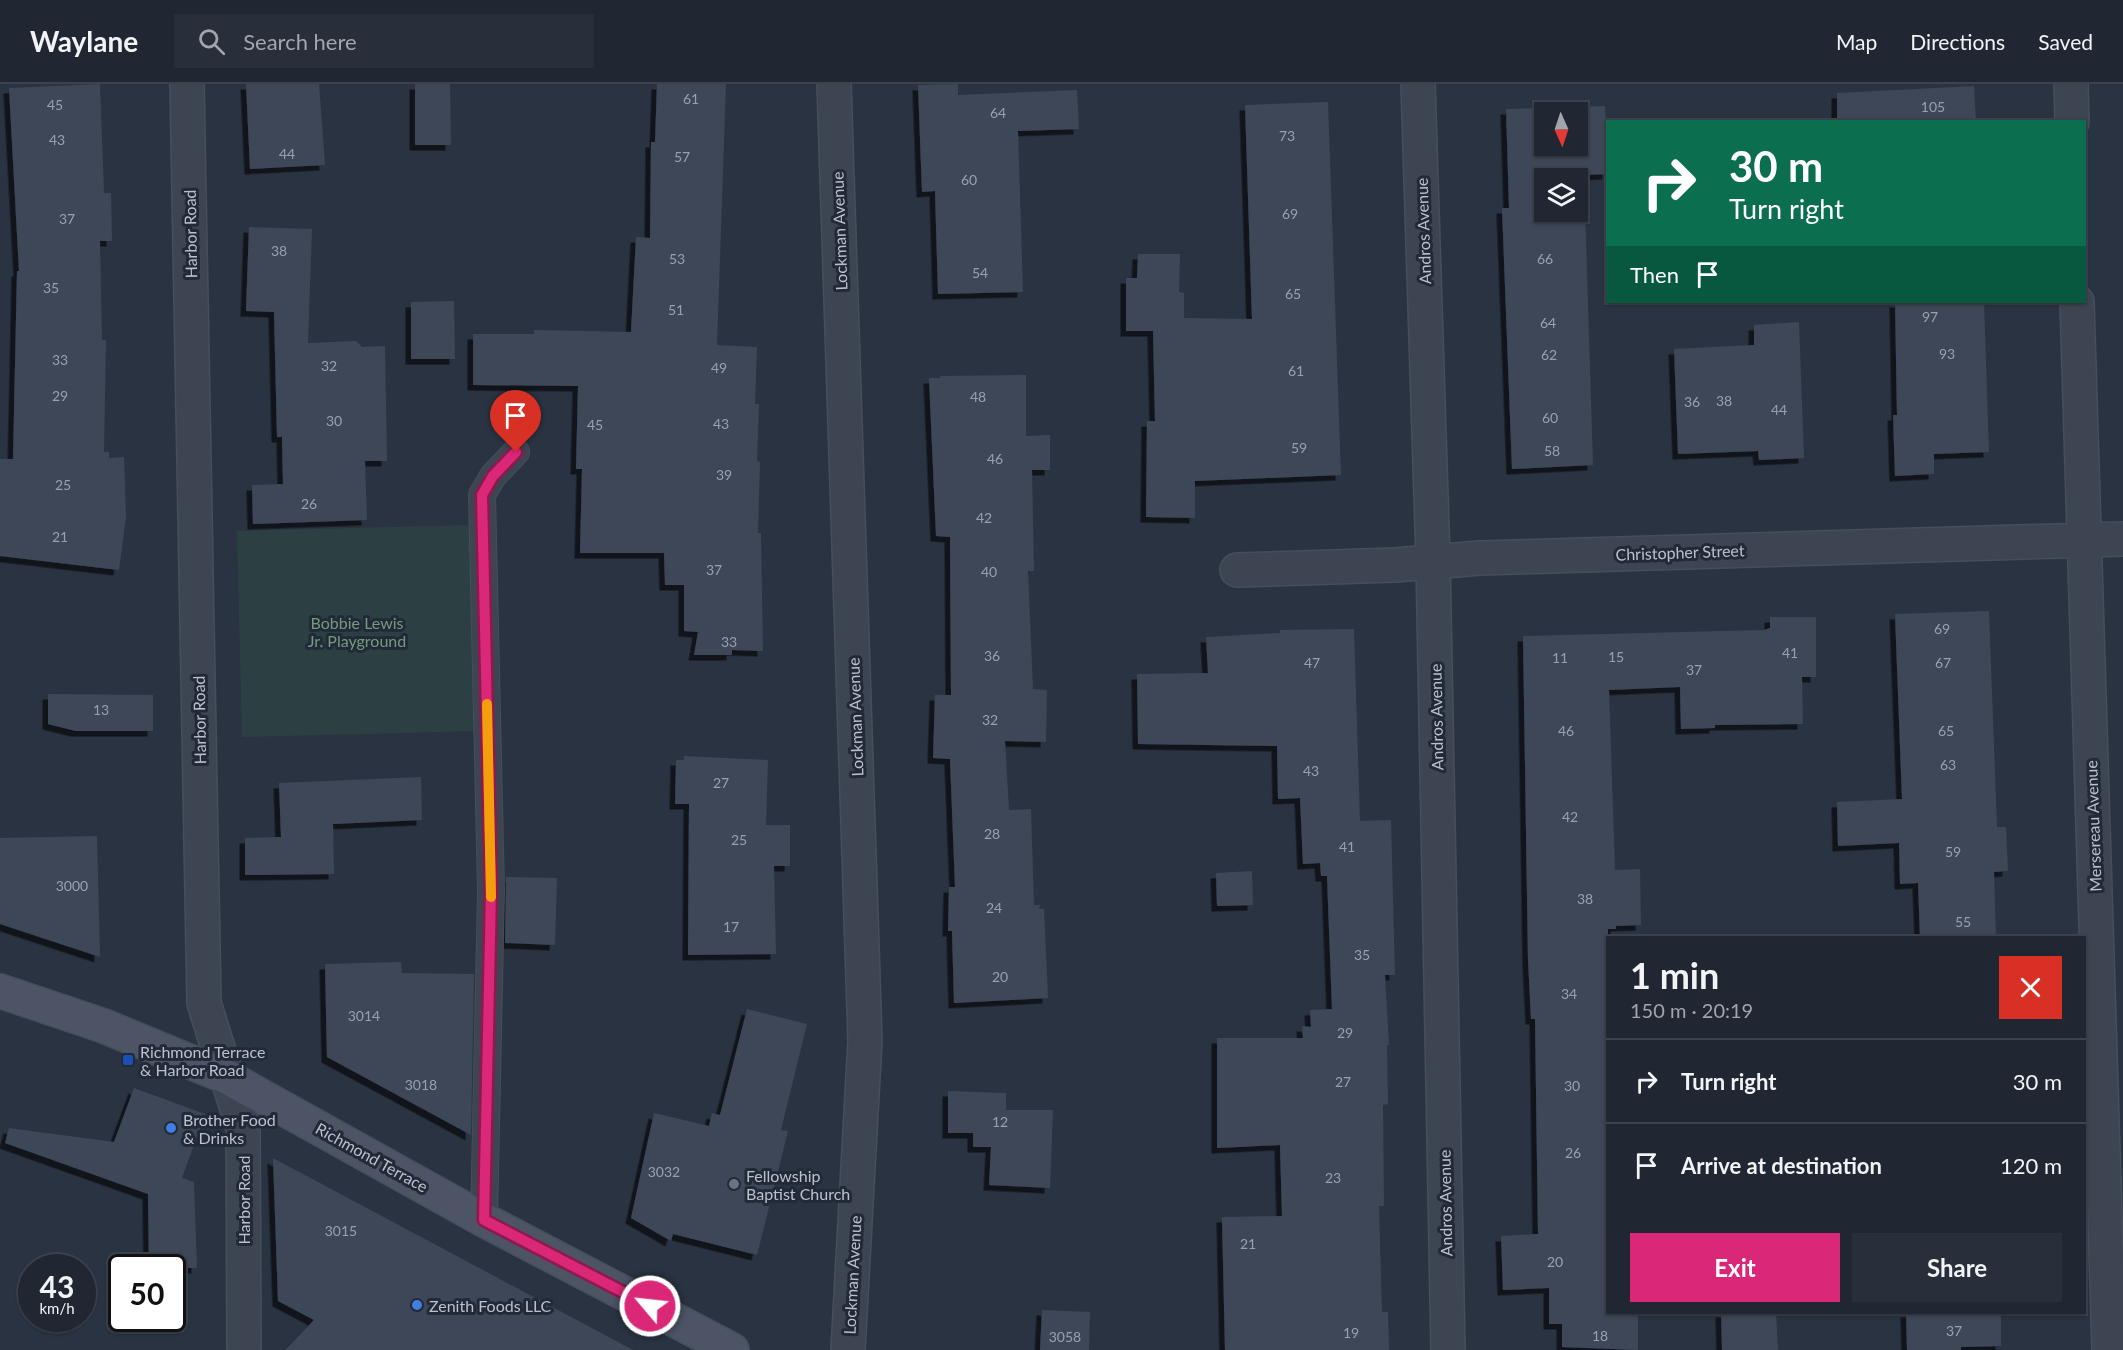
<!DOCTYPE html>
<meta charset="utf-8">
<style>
body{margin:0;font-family:Lato,sans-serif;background:#282e3a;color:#f1f3f6;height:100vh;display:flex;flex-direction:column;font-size:22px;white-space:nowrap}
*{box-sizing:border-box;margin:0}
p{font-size:20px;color:#a2a5ac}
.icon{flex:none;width:33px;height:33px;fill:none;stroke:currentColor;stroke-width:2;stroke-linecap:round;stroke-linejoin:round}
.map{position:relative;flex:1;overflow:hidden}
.side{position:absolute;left:1606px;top:852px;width:480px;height:378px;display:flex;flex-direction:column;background:#202632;border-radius:0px;box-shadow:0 2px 4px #0004,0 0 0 2px #3d434d}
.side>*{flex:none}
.banner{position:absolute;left:1606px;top:36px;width:480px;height:183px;border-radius:0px;box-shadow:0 2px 4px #0004,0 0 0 2px #3d434d;background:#0b6e4f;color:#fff;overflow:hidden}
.needle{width:39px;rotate:177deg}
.tools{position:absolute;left:1534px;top:18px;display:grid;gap:12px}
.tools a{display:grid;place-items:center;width:54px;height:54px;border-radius:0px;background:#202632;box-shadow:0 2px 4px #0004,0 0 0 2px #3d434d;font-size:30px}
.speed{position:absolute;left:18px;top:1170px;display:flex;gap:12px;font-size:30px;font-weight:700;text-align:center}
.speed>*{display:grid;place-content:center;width:78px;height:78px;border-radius:50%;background:#202632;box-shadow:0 2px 4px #0004,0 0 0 2px #3d434d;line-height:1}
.speed small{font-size:15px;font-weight:400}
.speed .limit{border:3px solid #111;border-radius:9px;background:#fff;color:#111}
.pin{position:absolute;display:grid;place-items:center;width:51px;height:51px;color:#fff;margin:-62px -26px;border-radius:50% 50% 50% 0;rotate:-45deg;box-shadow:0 0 6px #0007}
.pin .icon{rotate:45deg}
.me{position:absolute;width:66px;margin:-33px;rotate:298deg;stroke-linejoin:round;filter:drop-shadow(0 0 4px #0008)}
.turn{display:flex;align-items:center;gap:21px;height:126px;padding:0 24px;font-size:27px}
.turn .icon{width:78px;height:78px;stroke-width:2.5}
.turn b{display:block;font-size:42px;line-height:51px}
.then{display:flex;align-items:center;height:57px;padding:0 24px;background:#0003;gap:12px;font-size:22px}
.round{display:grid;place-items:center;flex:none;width:63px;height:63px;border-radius:0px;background:#282e3a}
.head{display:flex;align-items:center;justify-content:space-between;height:102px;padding:0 24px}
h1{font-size:36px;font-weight:700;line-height:45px}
.primary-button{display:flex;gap:12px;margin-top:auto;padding:12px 24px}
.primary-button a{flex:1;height:69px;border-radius:0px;background:#db2777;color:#fff;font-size:24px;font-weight:700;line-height:69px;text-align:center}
.primary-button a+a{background:#282e3a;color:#f1f3f6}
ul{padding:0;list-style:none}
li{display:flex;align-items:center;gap:18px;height:84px;padding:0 24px;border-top:2px solid #3d434d}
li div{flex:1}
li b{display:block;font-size:22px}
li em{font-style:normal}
header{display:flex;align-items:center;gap:36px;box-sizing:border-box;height:84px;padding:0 30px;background:#202632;border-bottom:2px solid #3d434d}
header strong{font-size:28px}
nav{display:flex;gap:33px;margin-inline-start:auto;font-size:21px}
.search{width:420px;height:54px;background:#282e3a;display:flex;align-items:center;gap:15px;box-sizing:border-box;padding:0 21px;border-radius:0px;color:#a2a5ac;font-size:22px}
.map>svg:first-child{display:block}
</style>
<header>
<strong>Waylane</strong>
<div class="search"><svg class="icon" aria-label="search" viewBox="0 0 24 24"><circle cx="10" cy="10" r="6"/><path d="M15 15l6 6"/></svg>Search here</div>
<nav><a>Map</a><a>Directions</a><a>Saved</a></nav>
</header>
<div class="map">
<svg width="2123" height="1266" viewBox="0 0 2123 1266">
<defs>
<filter id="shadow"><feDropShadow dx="-5.5" dy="5.5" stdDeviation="0" flood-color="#0009"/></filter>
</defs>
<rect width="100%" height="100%" fill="#2a3342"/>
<path fill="#2c4043" d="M471,441L478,647L242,653L237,447Z"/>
<path fill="#3c4758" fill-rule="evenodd" filter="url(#shadow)" d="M100,0L104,109H111L112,157H100L102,256H106L104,368H109V374L124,373L126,432L119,486L0,472V375H13L17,187H19L9,4Z
M246,0H319L325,81L250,85Z
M415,0H450L451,61H415Z
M657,0H726L717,261L757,263L755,320H759L757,377L760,378L758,449H761L763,567L732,566V571H694L698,548L684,547V501H665L664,469H580L582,385H576L578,302L473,301V250H534V246L631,248L636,153L650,154L651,58H655Z
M958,0V11L1077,6L1079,45L1018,47L1023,208L938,210L935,107L922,108L918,1Z
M1974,2L1976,38H1837V9Z
M1328,18L1341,391L1195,397V434L1146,433L1147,337H1155L1153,247H1126V194H1137L1138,170H1180L1179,208L1184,209V234L1252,235L1245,21Z
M1605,22L1608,90L1584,91L1593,381L1512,385L1502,124H1509L1506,25ZM1545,28H1578V62H1545ZM1545,94H1578V128H1545Z
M249,143L312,145L308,259L356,257L362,263L385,262L387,377H365L367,436L253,440L252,401L283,400L282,353H277L274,228L246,227Z
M454,217L455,275H411V218Z
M1895,218H1984L1989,368L1934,370V390L1895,392L1893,331H1897Z
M1799,238L1804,374L1759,376L1758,367L1678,370L1674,265L1754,261V241Z
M1026,291V352L1050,351V386H1032L1034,487H1028L1033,605L1047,606L1046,658L1005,657L1009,726L1031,725L1034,821H1040L1039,825H1044L1048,914L954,919L952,847H948L949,803H955L950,675L933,674L935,611H951L950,453L936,452L929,294H940V292Z
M1989,527L1997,743H2006L2008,787L1994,788L1996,854H1920L1918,799L1900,800L1899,759L1838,762L1837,718L1902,715L1895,530Z
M1770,533H1816V593H1802L1803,640L1715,641V644L1681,645L1680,603L1609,606L1615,786L1640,785L1641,841L1616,842V845H1608V1228H1638V1266L1562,1263V1240H1549V1204L1503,1206L1501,1152L1538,1150L1535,935H1531L1528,876L1523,552L1764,546L1770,544Z
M1354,545L1360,737L1391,736L1395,891H1385L1389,961H1387L1388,1020L1383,1021L1384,1122H1379L1382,1228H1388L1389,1266H1225L1222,1133L1282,1132L1280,1061L1217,1064V954H1303L1302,942L1311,943L1310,926L1332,925L1327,792H1321L1320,779L1303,780L1300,714L1278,715L1277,662L1138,660L1137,590L1208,589L1206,553L1280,549V546Z
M48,610L153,611V647H76L48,640Z
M684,672L768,676L766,741H790V782H774L776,870L688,871L689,720H675L676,676H684Z
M421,693L422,736L333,740L334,790L245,791V754L281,753L279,699Z
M97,752L100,873L0,840V754Z
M1252,787L1253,821L1217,822L1216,789Z
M506,793L557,794L555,861L505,859Z
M401,878L402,889L474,890L471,1051L327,973L325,880Z
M747,925L807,940L781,1046L788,1047L757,1171L673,1150L671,1157L631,1134L654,1029L709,1042L712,1029L720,1031Z
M134,1004L205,1030L182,1094L194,1098L197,1184H149L148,1110L5,1059L9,1044L114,1058Z
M948,1007L1006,1009V1026H1053L1050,1104L989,1101L991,1063H973V1049H948Z
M273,1074L633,1266H285L314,1236L278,1217Z
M1042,1226L1090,1228L1089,1266H1040Z
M1721,1228H1776L1778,1266H1722Z
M1906,1228H2001V1262L1961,1263V1266H1907Z"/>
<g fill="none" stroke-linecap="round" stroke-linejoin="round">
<g stroke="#474e5b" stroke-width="28">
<path id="lane" d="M484,1136L491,807L482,411L493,392L516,368"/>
</g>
<g stroke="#474e5b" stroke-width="36">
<path id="street" d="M187,0L204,919L243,1044L244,1266
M834,0L865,956L848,1266
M1418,0L1433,476L1448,1266
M2071,0L2072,38
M2077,218L2109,1266
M1237,486L1395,481L1480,474L2123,455"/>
</g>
<g stroke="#474e5b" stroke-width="36">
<path id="secondary" d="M0,907L104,942L227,993L484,1136L732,1266"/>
</g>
<use href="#lane" stroke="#3e4552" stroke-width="26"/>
<use href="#street" stroke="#3e4552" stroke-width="33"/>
<use href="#secondary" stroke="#4c5465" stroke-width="33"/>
</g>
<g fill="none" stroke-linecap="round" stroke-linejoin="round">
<g stroke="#8e194d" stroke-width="15">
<path id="route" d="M516,368L493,392L482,411L491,807L484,1136L650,1222"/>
</g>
<use href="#route" stroke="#db2777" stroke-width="10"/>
<path stroke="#f59e0b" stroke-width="10" d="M487,620L491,813"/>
</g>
<rect fill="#1a4fb4" stroke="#222a38" stroke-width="2" x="122" y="970" width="12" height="12" rx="3"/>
<g fill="#3f7fe0" stroke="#222a38" stroke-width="2">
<circle cx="171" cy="1044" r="6"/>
<circle cx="417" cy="1221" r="6"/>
</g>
<circle fill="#6b7280" stroke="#222a38" stroke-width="2" cx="734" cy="1100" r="6"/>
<g text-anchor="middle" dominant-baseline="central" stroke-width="6" stroke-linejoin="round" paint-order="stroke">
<g font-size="14" fill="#99a0ad">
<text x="691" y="14">61</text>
<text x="55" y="20">45</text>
<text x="1933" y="22">105</text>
<text x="998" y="28">64</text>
<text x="1287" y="51">73</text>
<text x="57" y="55">43</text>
<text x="287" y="69">44</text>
<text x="682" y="72">57</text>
<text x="969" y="95">60</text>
<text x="1290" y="129">69</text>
<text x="67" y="134">37</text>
<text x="279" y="166">38</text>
<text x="677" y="174">53</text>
<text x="1545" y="174">66</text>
<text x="980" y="188">54</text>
<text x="51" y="203">35</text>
<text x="1293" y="209">65</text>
<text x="676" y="225">51</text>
<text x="1930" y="232">97</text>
<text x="1548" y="238">64</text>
<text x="1947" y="269">93</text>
<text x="1549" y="270">62</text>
<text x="60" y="275">33</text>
<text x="329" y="281">32</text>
<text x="719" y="283">49</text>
<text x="1296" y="286">61</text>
<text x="60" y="311">29</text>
<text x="978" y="312">48</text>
<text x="1724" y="316">38</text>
<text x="1692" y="317">36</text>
<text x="1779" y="325">44</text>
<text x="1550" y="333">60</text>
<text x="334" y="336">30</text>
<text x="721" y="339">43</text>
<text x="595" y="340">45</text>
<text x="1299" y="363">59</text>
<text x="1552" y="366">58</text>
<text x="995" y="374">46</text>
<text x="724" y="390">39</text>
<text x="63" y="400">25</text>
<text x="309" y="419">26</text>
<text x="984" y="433">42</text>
<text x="60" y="452">21</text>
<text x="714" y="485">37</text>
<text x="989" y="487">40</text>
<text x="1942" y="544">69</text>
<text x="729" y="557">33</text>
<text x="1790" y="568">41</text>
<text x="992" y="571">36</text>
<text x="1616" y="572">15</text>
<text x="1560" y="573">11</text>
<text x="1312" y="578">47</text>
<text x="1943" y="578">67</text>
<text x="1694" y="585">37</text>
<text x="101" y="625">13</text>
<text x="990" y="635">32</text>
<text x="1566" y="646">46</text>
<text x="1946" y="646">65</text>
<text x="1948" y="680">63</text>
<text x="1311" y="686">43</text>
<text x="721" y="698">27</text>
<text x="1570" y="732">42</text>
<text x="992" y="749">28</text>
<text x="739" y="755">25</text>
<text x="1347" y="762">41</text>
<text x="1953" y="767">59</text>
<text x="72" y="801">3000</text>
<text x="1585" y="814">38</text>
<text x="994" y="823">24</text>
<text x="1963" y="837">55</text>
<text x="731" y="842">17</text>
<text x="1362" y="870">35</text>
<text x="1000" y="892">20</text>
<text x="1569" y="909">34</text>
<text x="364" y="931">3014</text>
<text x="1345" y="948">29</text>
<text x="1343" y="997">27</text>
<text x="421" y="1000">3018</text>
<text x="1572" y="1001">30</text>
<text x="1000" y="1037">12</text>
<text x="1573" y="1068">26</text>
<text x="664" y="1087">3032</text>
<text x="1333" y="1093">23</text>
<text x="341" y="1146">3015</text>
<text x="1248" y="1159">21</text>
<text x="1555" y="1177">20</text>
<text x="1954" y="1246">37</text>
<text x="1351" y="1248">19</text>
<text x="1600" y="1251">18</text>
<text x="1065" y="1252">3058</text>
</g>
<g font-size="16" fill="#bbc1cc" stroke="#222a38">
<text transform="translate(839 147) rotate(-92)">Lockman Avenue</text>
<text transform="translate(1423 147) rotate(-92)">Andros Avenue</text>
<text transform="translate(190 150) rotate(-91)">Harbor Road</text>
<text transform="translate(1680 468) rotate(-2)">Christopher Street</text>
<text transform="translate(855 633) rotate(-92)">Lockman Avenue</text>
<text transform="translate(1436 633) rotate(-91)">Andros Avenue</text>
<text transform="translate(199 636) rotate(-91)">Harbor Road</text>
<text transform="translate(2093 742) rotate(-92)">Mersereau Avenue</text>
<text transform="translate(372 1073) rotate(29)">Richmond Terrace</text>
<text transform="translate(243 1116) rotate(-90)">Harbor Road</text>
<text transform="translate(1445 1119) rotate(-91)">Andros Avenue</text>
<text transform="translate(852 1191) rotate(-87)">Lockman Avenue</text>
</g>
<g font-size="16" fill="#749b7f" stroke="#222a38">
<text x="357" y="538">Bobbie Lewis<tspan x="357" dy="18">Jr. Playground</tspan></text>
</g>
<g font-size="16" fill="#bbc1cc" stroke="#222a38" text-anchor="start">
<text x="140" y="967">Richmond Terrace<tspan x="140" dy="18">&amp; Harbor Road</tspan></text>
<text x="183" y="1035">Brother Food<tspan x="183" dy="18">&amp; Drinks</tspan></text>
<text x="746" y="1091">Fellowship<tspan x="746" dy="18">Baptist Church</tspan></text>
<text x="429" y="1221">Zenith Foods LLC</text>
</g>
</g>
</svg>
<div class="tools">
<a><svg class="needle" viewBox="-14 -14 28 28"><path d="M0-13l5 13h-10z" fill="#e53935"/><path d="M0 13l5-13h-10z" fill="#a2a5ac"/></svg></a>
<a><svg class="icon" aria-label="layers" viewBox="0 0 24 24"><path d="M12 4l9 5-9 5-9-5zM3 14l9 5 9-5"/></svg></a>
</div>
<div class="speed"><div>43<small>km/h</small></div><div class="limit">50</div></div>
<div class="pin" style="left:516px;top:368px;background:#d93025"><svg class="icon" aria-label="arrive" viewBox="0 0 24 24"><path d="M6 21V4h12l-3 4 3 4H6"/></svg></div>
<svg class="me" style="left:650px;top:1222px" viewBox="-20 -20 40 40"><circle r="17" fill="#db2777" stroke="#fff" stroke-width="3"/><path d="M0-11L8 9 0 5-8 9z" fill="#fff"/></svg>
<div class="banner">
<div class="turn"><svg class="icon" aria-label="right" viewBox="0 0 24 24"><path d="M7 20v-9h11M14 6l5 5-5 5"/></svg><div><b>30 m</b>Turn right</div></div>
<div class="then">Then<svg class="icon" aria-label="arrive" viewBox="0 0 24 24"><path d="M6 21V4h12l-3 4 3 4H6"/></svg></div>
</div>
<section class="side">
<div class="head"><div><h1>1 min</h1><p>150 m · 20:19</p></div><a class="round" style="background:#d93025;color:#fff"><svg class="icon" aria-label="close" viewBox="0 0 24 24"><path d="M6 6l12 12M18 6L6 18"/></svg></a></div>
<ul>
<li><svg class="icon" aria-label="right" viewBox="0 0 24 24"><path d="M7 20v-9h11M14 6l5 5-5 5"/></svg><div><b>Turn right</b></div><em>30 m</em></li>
<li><svg class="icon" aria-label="arrive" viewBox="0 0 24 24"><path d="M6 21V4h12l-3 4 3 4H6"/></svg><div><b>Arrive at destination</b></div><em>120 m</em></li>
</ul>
<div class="primary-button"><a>Exit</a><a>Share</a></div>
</section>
</div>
